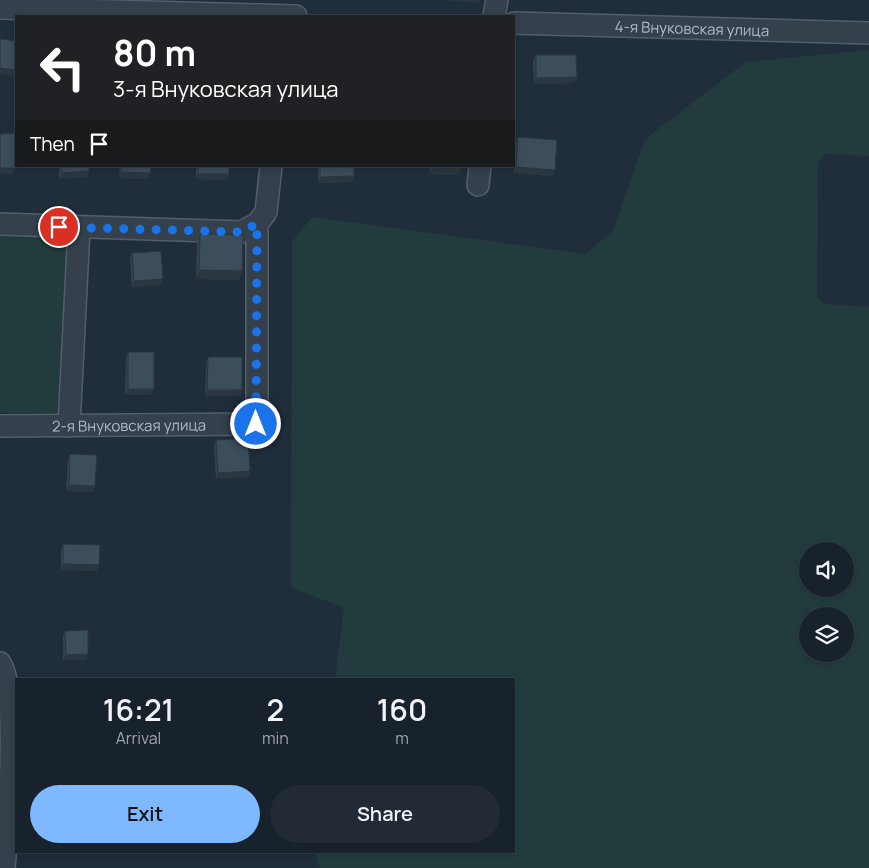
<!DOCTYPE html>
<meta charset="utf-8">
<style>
body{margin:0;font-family:Manrope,sans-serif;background:#212a35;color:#f1f3f6;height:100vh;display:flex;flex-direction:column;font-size:19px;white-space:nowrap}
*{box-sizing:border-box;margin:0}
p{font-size:16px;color:#9fa4aa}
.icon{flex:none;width:28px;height:28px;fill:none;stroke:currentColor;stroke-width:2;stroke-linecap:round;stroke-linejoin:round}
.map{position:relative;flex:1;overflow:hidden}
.panel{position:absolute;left:15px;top:678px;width:500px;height:175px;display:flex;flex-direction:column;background:#18222d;border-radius:0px;box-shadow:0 2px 8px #0003,0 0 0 1px #363f49}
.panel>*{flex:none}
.hud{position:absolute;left:15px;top:15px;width:500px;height:152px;border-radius:0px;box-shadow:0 2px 8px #0003,0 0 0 1px #363f49;background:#202124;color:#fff;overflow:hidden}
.tools{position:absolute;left:799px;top:542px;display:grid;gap:10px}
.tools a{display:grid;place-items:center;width:55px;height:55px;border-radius:50%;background:#18222d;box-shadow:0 2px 8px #0003,0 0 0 1px #363f49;font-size:25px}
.pin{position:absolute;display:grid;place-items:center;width:42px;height:42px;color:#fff;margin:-21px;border:2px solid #fff;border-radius:50%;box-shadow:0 1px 5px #0007}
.me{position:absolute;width:55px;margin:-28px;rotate:0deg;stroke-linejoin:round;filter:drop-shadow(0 0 4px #0008)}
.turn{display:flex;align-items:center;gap:18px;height:105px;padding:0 15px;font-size:22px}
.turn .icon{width:65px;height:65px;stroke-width:2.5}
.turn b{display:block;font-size:35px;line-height:42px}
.then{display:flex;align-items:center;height:48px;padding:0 15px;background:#0003;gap:10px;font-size:19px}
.eta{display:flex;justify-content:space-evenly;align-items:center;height:85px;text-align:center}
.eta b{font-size:30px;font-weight:600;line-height:35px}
.button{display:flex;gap:10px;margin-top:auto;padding:10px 15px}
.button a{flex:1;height:58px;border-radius:30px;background:#7eb8ff;color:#111;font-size:20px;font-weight:600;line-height:58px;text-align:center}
.button a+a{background:#212a35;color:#f1f3f6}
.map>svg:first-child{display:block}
</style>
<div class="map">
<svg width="869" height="868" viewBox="0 0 869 868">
<rect width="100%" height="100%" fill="#202e3c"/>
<path fill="#223c3d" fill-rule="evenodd" d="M869,50V156L825,154L818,163L817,297L826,304L869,307V868H320L314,851H514V679H335L344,608L291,587L292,242L312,217L585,254L613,231L645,139L746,62ZM845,551V589H808V551ZM808,616H845V654H808Z
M0,235L69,239L61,413H0Z"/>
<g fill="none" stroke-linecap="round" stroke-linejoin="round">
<g stroke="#525e6a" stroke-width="24">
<g id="minor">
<path d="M0,8L296,16"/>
<path d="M494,16L497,0"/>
<path id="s1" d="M514,23L869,33"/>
<path d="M478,185L480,166"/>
<path d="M0,224L241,232L257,224"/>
<path id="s2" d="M0,426L257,424V224L266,212L271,166"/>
<path d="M69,426L79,228"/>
<path d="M0,663C20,696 8,825 4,868"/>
</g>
</g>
<use href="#minor" stroke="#34404c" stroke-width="21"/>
</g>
<path fill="#34424f" d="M536,55L577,77L574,83L534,84L533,61Z
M518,137L553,176L514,173L516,143Z
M59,166H89L87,177L59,178Z
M120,166H151L150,173L148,179L119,178Z
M196,166H229V174L227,180L196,179Z
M318,166H354V176L352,182L318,183Z
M430,166H460V169L458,175L430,174Z
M200,234L242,271L239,280L196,279L197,242Z
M132,253L163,279L161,285L132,287L130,259Z
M128,352L151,395H125L126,357Z
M208,357L242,390L240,396H205L206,363Z
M216,440L250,471L248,477L216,479L214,446Z
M70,454L95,486L93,492L66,491L68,460Z
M63,544L97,571L61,570V550Z
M65,631L88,654L86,660H63V636Z"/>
<path fill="#2a3640" d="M444,0H480L479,3Z
M0,68L16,70L15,76L0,74Z
M577,77L574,83L534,84L536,78Z
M516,167L555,170L553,176L514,173Z
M0,168H15L13,174H0Z
M432,168L460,169L458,175L430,174Z
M89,171L87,177L59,178L62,173Z
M121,172L150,173L148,179L119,178Z
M198,174H229L227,180L196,179Z
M354,176L352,182L318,183L320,177Z
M199,270L242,271L239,280L196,279Z
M163,279L161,285L132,287L134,281Z
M128,389H154L151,395H125Z
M207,390H242L240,396H205Z
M250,471L248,477L216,479L218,473Z
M69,485L95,486L93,492L66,491Z
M63,564L99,565L97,571L61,570Z
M88,654L86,660H63L66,655Z"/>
<path fill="#3c4d5c" stroke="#2a3640" d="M0,39L16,41V70L0,68Z
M536,55H576L577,77L536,78Z
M15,133V168H0V134Z
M518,137L557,140L555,170L516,167Z
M61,166H89V171L62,173Z
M122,166H151L150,173L121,172Z
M198,166H229V174H198Z
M320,166H354V176L320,177Z
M432,166H460V169L432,168Z
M200,234L243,235L242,271L199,270Z
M161,251L163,279L134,281L132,253Z
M128,352H154V389H128Z
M208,357H242V390H207Z
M248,438L250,471L218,473L216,440Z
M70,454L97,455L95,486L69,485Z
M63,544L100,545L99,565L63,564Z
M88,630V654L66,655L65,631Z"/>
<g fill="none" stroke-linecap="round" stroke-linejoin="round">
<path stroke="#1a73e8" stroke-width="9" stroke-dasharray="0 16.2" d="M59,227L241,232L257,224L256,424"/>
</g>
<g text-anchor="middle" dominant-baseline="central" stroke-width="4" stroke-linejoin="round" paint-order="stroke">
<g font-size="15" fill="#afbbc8" stroke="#1a2531">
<text stroke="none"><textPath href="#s1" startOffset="178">4-я Внуковская улица</textPath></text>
<text stroke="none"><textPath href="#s2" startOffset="129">2-я Внуковская улица</textPath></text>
</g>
</g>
</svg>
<div class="tools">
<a><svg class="icon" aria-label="sound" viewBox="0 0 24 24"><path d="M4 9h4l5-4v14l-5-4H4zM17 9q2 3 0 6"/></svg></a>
<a><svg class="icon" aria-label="layers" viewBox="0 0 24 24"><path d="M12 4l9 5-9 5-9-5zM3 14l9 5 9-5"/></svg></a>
</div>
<div class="pin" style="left:59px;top:227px;background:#d93025"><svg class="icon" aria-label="arrive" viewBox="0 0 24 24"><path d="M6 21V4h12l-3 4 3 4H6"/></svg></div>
<svg class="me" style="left:256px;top:424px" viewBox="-20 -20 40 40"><circle r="17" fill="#1a73e8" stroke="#fff" stroke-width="3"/><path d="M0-11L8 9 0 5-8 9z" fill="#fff"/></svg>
<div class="hud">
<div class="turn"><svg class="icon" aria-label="left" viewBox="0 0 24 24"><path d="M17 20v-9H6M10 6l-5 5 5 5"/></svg><div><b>80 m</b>3-я Внуковская улица</div></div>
<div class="then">Then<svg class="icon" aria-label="arrive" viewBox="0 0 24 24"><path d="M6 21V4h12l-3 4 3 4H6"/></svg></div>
</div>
<section class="panel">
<div class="eta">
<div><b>16:21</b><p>Arrival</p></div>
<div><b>2</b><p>min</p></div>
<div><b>160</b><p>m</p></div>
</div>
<div class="button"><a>Exit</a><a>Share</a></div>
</section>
</div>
